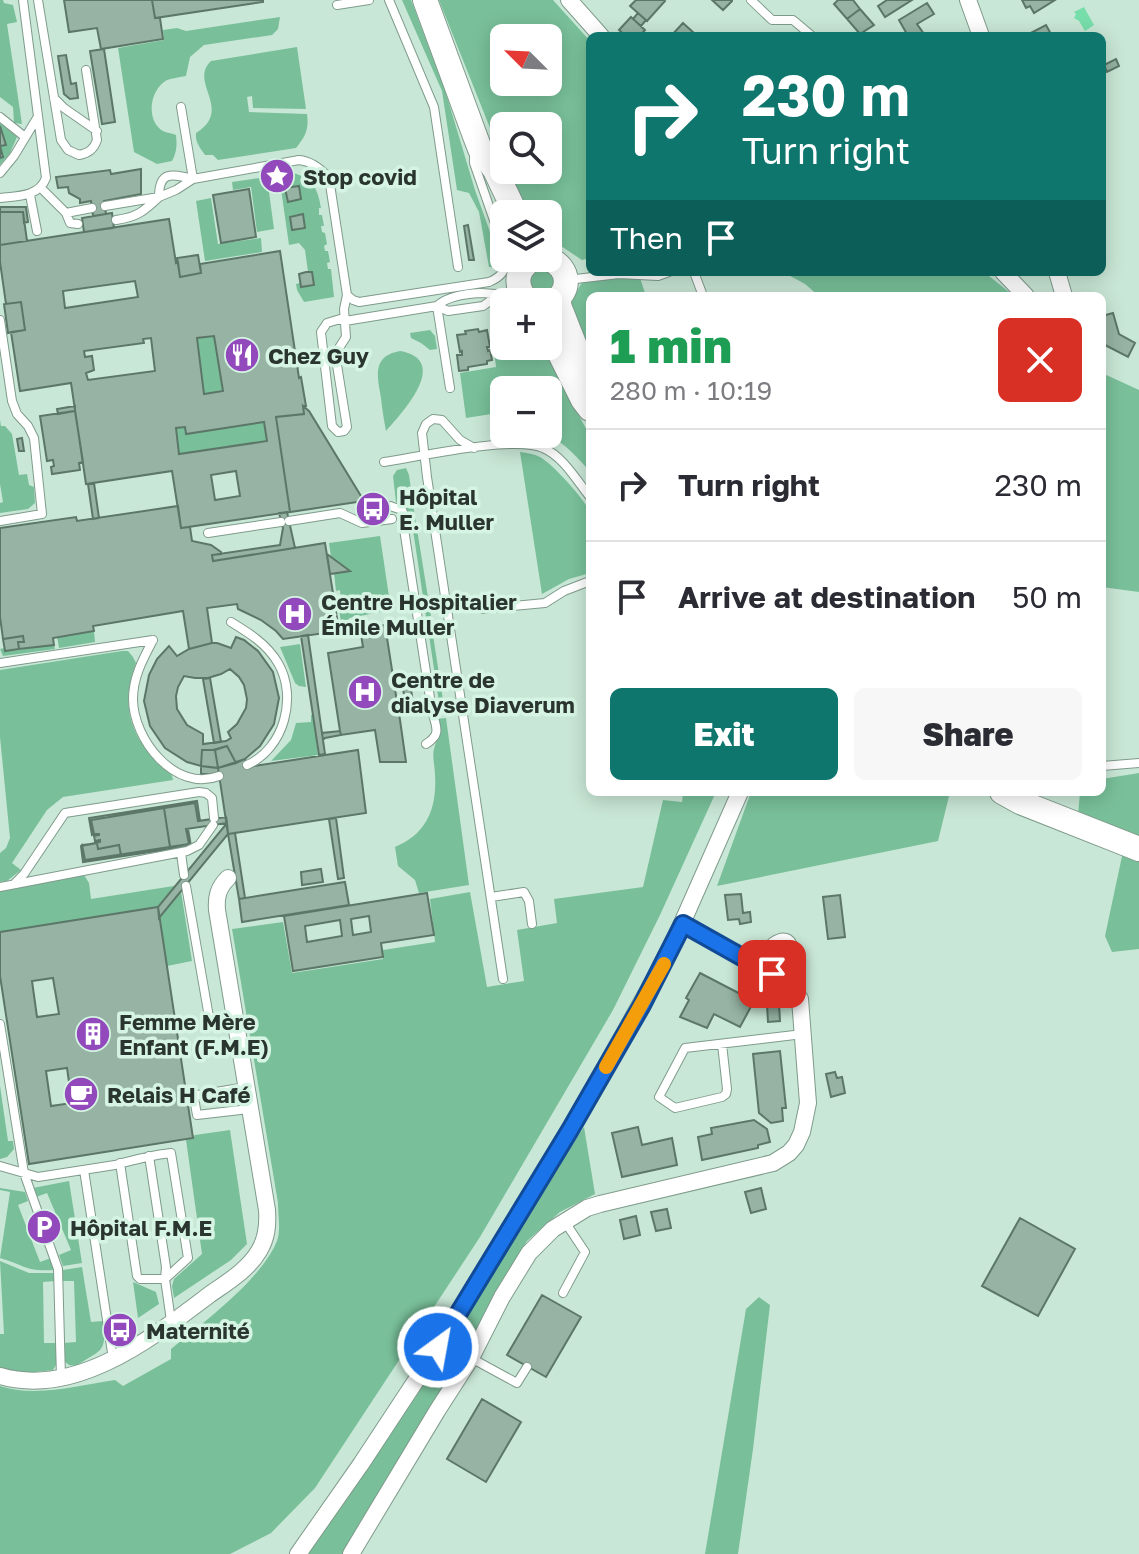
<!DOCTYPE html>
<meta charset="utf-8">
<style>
body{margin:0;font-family:"Golos Text",sans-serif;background:#f7f7f7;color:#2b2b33;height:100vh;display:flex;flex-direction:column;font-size:30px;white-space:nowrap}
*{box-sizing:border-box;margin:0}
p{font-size:26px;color:#7c7c81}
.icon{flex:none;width:44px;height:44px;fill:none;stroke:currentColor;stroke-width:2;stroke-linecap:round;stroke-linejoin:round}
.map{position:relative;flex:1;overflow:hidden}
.sheet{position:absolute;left:586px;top:292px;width:520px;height:504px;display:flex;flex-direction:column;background:#fff;border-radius:12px;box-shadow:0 4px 20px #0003}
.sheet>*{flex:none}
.banner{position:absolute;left:586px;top:32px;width:520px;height:244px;border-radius:12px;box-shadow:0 4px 20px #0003;background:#0f766e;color:#fff;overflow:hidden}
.needle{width:52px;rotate:294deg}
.buttons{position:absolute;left:490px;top:24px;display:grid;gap:16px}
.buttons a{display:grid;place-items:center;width:72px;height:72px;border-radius:12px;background:#fff;box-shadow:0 4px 20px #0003;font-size:40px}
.pin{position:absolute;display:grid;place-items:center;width:68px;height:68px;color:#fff;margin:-34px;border-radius:16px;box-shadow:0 4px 12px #0006}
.me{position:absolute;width:88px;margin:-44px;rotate:32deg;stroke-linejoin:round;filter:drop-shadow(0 0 6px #0008)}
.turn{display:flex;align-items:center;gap:28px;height:168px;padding:0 24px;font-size:36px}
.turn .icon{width:104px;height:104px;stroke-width:2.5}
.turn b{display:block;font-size:56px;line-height:68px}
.then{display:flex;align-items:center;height:76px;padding:0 24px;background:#0003;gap:16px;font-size:30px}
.round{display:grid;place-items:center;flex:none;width:84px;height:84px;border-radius:12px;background:#f7f7f7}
.headline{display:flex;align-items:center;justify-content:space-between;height:136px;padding:0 24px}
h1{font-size:48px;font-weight:800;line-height:60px;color:#1e9e55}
.action{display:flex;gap:16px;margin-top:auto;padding:16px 24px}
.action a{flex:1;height:92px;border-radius:12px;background:#0f766e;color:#fff;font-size:32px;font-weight:800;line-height:92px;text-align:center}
.action a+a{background:#f7f7f7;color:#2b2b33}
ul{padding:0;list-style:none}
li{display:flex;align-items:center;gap:24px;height:112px;padding:0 24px;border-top:2px solid #e1e1e2}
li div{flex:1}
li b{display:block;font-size:30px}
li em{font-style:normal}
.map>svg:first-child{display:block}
</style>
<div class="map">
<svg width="1139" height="1554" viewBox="0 0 1139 1554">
<rect width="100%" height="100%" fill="#c9e7d6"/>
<path fill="#79c09a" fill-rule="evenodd" d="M0,0H3L4,3L13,5L17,22L7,24L22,124L14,123L13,107L0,97Z
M402,0H411L445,90L475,190L501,263L498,267H489L479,212L469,193L457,190L442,91Z
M439,0H553L590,41V258L582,260L552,240L548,243V214H526L507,170H548V126H504V163ZM504,38H548V82H504Z
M280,17L278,29L272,35L204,45L190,57L186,76C180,77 173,78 167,80C150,89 145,120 163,131C167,133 171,133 176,135C177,145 177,152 172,161L157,164L134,152L118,48L164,40L163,30L177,28L186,31Z
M297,47L306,109L253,108L252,96L247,97L249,112L307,114C309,129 306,136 296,148L218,160L213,155H205C200,148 195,142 196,133C234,109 188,83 211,61Z
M0,123L17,137L10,153L0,165Z
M293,173C313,178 318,189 321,208H319V215H322L324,226H321L322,232L325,233L327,244L324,246L325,251H328L330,262L327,263L328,269H331L334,297L304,302L297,290L296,284L300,283L299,274L308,272L305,250L299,243L289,245L279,175Z
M267,177L274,229L257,232L251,187L233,190L232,182Z
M211,198L218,244L261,238L262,252L205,261L196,201Z
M530 282a12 12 0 1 1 24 0a12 12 0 1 1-24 0Z
M588,272H638L646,296H590V365L566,310Z
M783,272H984L1014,296H819L805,284Z
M504,318V346H545L552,366L590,436V472C578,457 564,444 548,433V390H504V412L466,418L460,373L496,367L494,350L497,349L494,321Z
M430,330L435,336L437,349L430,350L421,343L411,338L410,333Z
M214,336L223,391L204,394L197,338Z
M400,351C451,360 403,412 386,431C384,420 382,409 381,398C377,376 372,356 400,351Z
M1102,373L1139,390V592L1102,587Z
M0,420L1,426H5L12,434L19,475L27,474L29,485L34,487L35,503L28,509L0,513V503L3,502L0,484Z
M264,422L267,441L179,454L176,428L185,427L186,434Z
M520,452C527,453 534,454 540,457C554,465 582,497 590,511V573L569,579L542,594Z
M406,468L409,475L416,524L407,526C410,512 406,510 396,502L393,476L397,470Z
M417,529L431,616L426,617L413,530Z
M380,536L391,610L349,618V628L342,630L338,601L341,600L340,590L336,591L334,573L349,570L331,557L329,543Z
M427,622H431L445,713L436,715L435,711L440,709Z
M94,631L95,642L59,648L57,637Z
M300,644L306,687L299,686L295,683L280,647Z
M54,645L55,649L3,656L0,649L5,648L6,651Z
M122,651H128L133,657L136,663C118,709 133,745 171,772L173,780L63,797L47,810L12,863L21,870L7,881L0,882V853L6,848L10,838L0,737V670Z
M311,715H313L318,755L271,761L291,740L296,723L311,722Z
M446,718L469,885L419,893L415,880L398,866L395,847C427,834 437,808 435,775C435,767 432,756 434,749C437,737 444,732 437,719Z
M1139,773V949L1112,952L1105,936L1125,842L1078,815L1080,792H1102V779Z
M683,792H716L660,915L613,1010L480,1237L315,1488L271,1533L230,1554H0V1386C36,1398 79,1385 115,1380L123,1386L171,1359V1349C204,1322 261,1280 277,1241C281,1230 278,1215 278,1203L232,929L283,922L292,973L383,959V950L435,942L430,899L470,892L487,987L524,981L517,930L557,923L554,899L643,887L663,800L682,802Z
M751,792H950L938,841L717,886Z
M84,875L89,883L91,899L180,885L192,961L167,966L157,907L0,932V891Z
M0,1086L8,1141H13L14,1149L7,1157L0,1159Z
M584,1127L595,1194L560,1212L527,1241L460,1361L343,1554H307Z
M230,1130L247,1244L231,1260L174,1298L172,1286L174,1279L202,1254L186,1140L193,1138V1136L195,1135Z
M69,1181L82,1263L63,1266L59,1255L71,1250L47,1193L36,1197L33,1188Z
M0,1188L25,1192L28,1201L18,1205L40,1262L51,1258L54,1270C26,1272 24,1265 0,1258L10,1192L0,1190Z
M0,1261L29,1273H55V1281L43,1282L44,1343H56V1365L53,1370L27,1373L0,1368V1334H4Z
M82,1267L91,1322L103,1321C107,1354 101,1349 76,1366L69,1365L64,1361V1343L76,1342L74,1281H62L63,1270Z
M133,1282L156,1292L159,1304L138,1318Z
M759,1297L770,1305L753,1449L738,1554H705L746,1309Z"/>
<path fill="#77deab" d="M1084,7L1094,25L1085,31L1079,21L1074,18L1076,14L1074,12Z"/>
<path fill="#96b3a3" stroke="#5c7768" stroke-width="2" fill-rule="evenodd" d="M64,0H152L155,18H160L163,39L101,49L97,28L69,32Z
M152,0H263V2L155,18Z
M636,0H664L665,1L647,21L630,6Z
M712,0H732V1L723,10Z
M838,0H853L860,9L847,19L834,4Z
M887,0H912L885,17L878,6Z
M1022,0H1055L1034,13L1030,6L1026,8Z
M927,3L934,14L917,24L924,34L908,36L899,20Z
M860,9L874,25L860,34L847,19Z
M638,13L646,20L641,26L633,19Z
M631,17L645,30L640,36H626L619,30Z
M683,23L694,33L691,36H671Z
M1046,25L1052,36H1025Z
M104,49L115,122L102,124L90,51Z
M66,55L71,84L76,83L78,98L70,99L64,94L58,56Z
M1116,59L1119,66L1107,72L1104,65Z
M0,126L6,145L0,146L3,157L0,158Z
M141,169V194L104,201L106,214L93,216L91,201L80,203V199L69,193L68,187L58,188L56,177L110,170L111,174Z
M299,186L301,199L288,202L285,188Z
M249,189L256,237L221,243L213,195Z
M0,207H26L28,222L24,223L23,212H0Z
M0,212H23L27,241L0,245Z
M112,213L114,228L84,232L82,218Z
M303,214L305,228L292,230L290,217Z
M169,219L176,263L178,262L180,277L201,273L200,264L280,251L299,378L301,377L306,406H303L304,414L276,417L290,512L181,528L172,471L86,484L71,383L20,391L11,332L25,330L21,302L6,304L0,262V245ZM135,281L138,297L65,308L63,291ZM214,336L223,391L204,394L197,338ZM151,338L155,371L88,380L86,373L94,370L92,356L85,357L84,351L144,343L143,339ZM264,422L267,441L179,454L176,428L185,427L186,434ZM236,471L240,496L215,500L211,475Z
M468,225L474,260H469L464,226Z
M198,255L201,273L180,277L177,258Z
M306,272H312L314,285L301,287L299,274Z
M21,302L25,330L8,333L4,304Z
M1113,313L1119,334L1135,343L1128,357L1105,345L1102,334V316Z
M478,329L479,332L487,330L490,347H487L488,351L490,350L492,360L487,361V364L468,367V370L459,371L457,355H462V351L460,352L457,335L466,334L465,331Z
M75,406V411L58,414L57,409Z
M303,406L309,411L364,501L290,512L276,417L304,414Z
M75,411L83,462L79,463L80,470L52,474L51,467L54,466L53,460L47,461L40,416Z
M22,438L24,451H19L17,439Z
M94,483L99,518L93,519L88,484Z
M178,506L181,528L190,527L192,541L211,545L221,552V554L212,555L213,561L325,543L339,631L283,639L276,631L261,620L238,609L237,604L207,608L212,643L189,649L183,611L93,626L94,631L53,638L54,645L19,649L18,642H24L23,636L3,639L0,617V528L76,517L77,521Z
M287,512L295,548L213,561L212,555L280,545L283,528L279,513Z
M327,554L331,557L350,571L330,574Z
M385,625L397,702L405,701L402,682L410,681L414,711L399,713L406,762H380L375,730L341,735L340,731L328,653L363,647L360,628Z
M308,635L325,754L319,755L301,636Z
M23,636L24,642H18L19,649L5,651L3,639Z
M236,637L244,640L258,651L273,672L279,698L274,724L260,746L245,759L236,763L227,746L213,750H202L201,766L187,762L165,748L150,726L144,701L149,675L157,659L169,646L177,656L189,649L212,643H217L231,648ZM230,669L239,677L244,685L247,699L246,708L237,724L228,732L231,738L226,741L203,744V734L187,725L177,709L176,696L178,687L184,676L195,678H208L221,674Z
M210,678L221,742L214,743L203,679Z
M340,731L341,735L325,738L323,740L322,733Z
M227,746L236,763L218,768L215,750Z
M202,750H215L218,768L201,766Z
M358,750L366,813L228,834L218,768L245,759L248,767Z
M201,766L218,768L219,774H201Z
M197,801L200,821H198L195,803L91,820L94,834L92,835L89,818Z
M195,803L198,821L226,817L227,823L186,829L189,844L170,847L164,808Z
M164,808L170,847L121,855L119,845L98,849L97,843L81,846L100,842V840L95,841L94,836L99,835V834H94L91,820Z
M336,818L344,878L338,879L329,819Z
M227,823L228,834L159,918L158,907Z
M186,829H188L191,846L83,862L81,846L82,845L85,860L189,844Z
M235,833L245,898L239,899L228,834Z
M97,843L98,849L119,845L121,855L85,860L82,845Z
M321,869L323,882L302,885L301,872Z
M345,882L349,905L242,922L239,899Z
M427,893L434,935L381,943L383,957L293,971L284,916ZM369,916L371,932L353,935L351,919ZM340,920L342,936L307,942L305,926Z
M741,894L743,913L750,912L751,922L740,924L739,919L728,920L725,895Z
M840,895L845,937L828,939L823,897Z
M158,907L193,1138L29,1164L0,976V932ZM53,978L59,1014L37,1017L32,981ZM67,1068L72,1103L51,1106L46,1071Z
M700,973L754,1001L740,1027L714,1014L707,1028L680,1017L689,1000L686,998Z
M779,1004L780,1021L768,1022L767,1005Z
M780,1051L786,1108H782L783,1121L771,1123L759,1113L753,1054Z
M835,1072L837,1078L842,1077L845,1093L831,1097L826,1074Z
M754,1120L767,1129L770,1142L758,1145V1148L702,1160L698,1137L712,1134L711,1128Z
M638,1127L642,1145L672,1138L677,1165L622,1177L612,1133Z
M761,1188L766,1209L751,1213L745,1192Z
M667,1209L671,1228L656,1231L651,1212Z
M636,1216L640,1235L624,1239L620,1220Z
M1020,1218L1075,1249L1038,1316L982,1286Z
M542,1295L581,1317L546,1377L507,1355Z
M482,1399L521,1422L486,1482L447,1459Z"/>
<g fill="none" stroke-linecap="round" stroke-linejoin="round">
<g stroke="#7f9b8b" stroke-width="10">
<path id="service" d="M38,0L61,140L68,150L79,155C89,153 94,149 97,140L86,70
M389,0L434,107L458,267
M751,0L772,20H793L812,36
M337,5L369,0
M54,98L64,108L97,131
M0,117L25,137
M474,153V163L504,249
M0,173L14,156L37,118
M41,188L66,213L92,208
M30,195L37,231
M0,198C17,196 39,197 46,178L23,0
M105,206L159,197L176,190L193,179L299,160C312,161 321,169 329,178L347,295L344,309L346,337L337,351L336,359L347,427L344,431L338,432L332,426L322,341L321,332L327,323L340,319L345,321L437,306C448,296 465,294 480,293C496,293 502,298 517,288
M66,213L70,223L78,224
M116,220C137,217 143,212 159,197C159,170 172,174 193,179L181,107
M694,272L703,296
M567,280L619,274L658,276L669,272
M347,295L353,300L359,302L489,282C501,277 506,271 506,258
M437,306L450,388
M437,306L448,311L483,306L497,296
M0,320L12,401L17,414L28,426L34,438L42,514L0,521
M474,448L460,440L442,420L433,419L426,424L422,433L427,477L503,979
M384,462C418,457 515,435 543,448C563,456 577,481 590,497
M390,506L402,510L405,517L404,529L432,711C436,727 442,734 426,744
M289,521L340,513L362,523L392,519
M208,533L281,522
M482,609L545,603L564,591L590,581
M231,622C249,633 267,644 278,663C298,697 284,749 247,765
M153,640C143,659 133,677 133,699C133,739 175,793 219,776
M0,663L153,640
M1102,766L1139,763
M181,853L184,875
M14,884L24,874L65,813L199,792L206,793L212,798L214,818
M186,886L209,1017H234
M0,887L187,851L199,845L213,825
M491,897L524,892L529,901L532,924
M756,964C761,957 766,947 772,942C801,922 797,973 794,987
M0,1024L24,1173L58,1269L61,1377
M722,1044L727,1089L726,1094L722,1097L675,1108L659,1097L685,1048L803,1034
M246,1087L198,1095L194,1098L197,1115L249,1109
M149,1156L166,1267L165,1279L171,1321
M0,1166L38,1177L115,1165C133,1160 152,1155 171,1153L188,1258L165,1279H140L137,1276L120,1163
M84,1170L113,1359
M563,1293L585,1252L565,1222
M471,1358L517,1383L527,1367"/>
</g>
<g stroke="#7f9b8b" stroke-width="18">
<path id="minor" d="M569,0L601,36
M968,0L981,36
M1003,272L1026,296
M1057,272L1064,296
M0,1376C76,1398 152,1338 209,1295C226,1283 248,1270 259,1251C267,1238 268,1225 267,1210L217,910C216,897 218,888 228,878
M298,1554L361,1464L438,1347L570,1130L668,955L740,792
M351,1554L437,1411L471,1358L502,1297L529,1253L553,1229L587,1208L600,1204L773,1163L789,1153L796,1145L802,1132L808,1103L800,999L789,983L683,924"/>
</g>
<g stroke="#7f9b8b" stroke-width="26">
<path id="secondary" d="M425,0L475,136L480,149L495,170L516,214
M547,258C572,268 572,294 548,305
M558,299L560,308L590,384
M529,302C513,288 515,266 536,258
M548,330L583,400L590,409
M1002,792L1020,802L1139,849"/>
</g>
<use href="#service" stroke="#fff" stroke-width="8"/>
<use href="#minor" stroke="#fff" stroke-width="16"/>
<use href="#secondary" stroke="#fff" stroke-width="24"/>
</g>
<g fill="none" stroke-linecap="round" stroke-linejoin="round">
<g stroke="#114b97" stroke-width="20">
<path id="route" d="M438,1347L570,1130L642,1005L683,924L772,974"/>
</g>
<use href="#route" stroke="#1a73e8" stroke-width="14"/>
<path stroke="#f59e0b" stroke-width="14" d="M606,1067L664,964"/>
</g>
<defs>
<g id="sight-disc" transform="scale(1.8)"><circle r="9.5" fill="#9149bc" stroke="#d6f4e3"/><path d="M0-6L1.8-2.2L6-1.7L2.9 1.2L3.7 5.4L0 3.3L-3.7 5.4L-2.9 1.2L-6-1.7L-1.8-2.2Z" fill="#fff"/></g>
<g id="restaurant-disc" transform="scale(1.8)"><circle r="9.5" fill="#9149bc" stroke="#d6f4e3"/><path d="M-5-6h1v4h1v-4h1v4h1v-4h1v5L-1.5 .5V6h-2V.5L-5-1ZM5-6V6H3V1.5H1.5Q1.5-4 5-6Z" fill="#fff"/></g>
<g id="bus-disc" transform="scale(1.8)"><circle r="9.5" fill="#9149bc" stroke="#d6f4e3"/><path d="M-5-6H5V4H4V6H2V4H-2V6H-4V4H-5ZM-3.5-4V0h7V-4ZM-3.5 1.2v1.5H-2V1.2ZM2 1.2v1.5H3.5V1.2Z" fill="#fff"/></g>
<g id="hospital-disc" transform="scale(1.8)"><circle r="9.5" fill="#9149bc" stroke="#d6f4e3"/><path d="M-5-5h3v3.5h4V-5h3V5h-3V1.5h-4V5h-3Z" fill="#fff"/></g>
<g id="building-disc" transform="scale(1.8)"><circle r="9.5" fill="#9149bc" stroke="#d6f4e3"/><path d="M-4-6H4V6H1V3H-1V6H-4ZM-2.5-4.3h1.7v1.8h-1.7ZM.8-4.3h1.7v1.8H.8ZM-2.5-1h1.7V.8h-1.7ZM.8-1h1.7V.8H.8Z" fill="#fff"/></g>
<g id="cafe-disc" transform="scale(1.8)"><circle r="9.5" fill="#9149bc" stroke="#d6f4e3"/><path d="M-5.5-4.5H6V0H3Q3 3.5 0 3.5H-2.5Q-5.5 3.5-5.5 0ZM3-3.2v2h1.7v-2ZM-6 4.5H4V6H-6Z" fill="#fff"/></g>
<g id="parking-disc" transform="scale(1.8)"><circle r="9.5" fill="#9149bc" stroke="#d6f4e3"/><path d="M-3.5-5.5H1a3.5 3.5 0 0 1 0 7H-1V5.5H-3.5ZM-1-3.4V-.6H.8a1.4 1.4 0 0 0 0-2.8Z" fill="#fff"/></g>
</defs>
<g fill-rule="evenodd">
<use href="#sight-disc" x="277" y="176"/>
<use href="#restaurant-disc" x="242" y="355"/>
<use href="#bus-disc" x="373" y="509"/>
<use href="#hospital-disc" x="295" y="614"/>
<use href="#hospital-disc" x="365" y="692"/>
<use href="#building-disc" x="93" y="1034"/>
<use href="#cafe-disc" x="81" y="1094"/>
<use href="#parking-disc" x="44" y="1227"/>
<use href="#bus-disc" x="120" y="1330"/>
</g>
<g text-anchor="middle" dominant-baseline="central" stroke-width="7" stroke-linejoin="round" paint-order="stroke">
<g font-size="22" font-weight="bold" fill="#2a352f" stroke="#d6f4e3" text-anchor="start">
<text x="303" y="176">Stop covid</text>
<text x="268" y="355">Chez Guy</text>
<text x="399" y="496">Hôpital<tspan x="399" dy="25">E. Muller</tspan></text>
<text x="321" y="601">Centre Hospitalier<tspan x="321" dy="25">Émile Muller</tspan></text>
<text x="391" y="679">Centre de<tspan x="391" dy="25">dialyse Diaverum</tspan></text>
<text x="119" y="1021">Femme Mère<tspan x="119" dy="25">Enfant (F.M.E)</tspan></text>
<text x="107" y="1094">Relais H Café</text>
<text x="70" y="1227">Hôpital F.M.E</text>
<text x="146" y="1330">Maternité</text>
</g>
</g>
</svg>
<div class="buttons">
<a><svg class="needle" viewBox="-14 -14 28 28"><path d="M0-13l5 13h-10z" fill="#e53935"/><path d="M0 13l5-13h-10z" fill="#7c7c81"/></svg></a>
<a><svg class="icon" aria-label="search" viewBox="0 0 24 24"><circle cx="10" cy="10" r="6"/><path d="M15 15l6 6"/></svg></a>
<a><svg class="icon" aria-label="layers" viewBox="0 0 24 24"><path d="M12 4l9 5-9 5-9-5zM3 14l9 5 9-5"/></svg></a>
<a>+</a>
<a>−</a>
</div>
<div class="pin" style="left:772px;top:974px;background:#d93025"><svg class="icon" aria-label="arrive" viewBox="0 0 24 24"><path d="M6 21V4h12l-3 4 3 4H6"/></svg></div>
<svg class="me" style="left:438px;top:1347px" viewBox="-20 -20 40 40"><circle r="17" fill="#1a73e8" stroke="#fff" stroke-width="3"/><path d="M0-11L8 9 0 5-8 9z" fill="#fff"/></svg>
<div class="banner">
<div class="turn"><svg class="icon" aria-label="right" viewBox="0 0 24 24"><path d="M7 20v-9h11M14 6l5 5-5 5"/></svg><div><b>230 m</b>Turn right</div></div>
<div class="then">Then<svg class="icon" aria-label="arrive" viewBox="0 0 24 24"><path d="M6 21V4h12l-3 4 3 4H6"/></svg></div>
</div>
<section class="sheet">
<div class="headline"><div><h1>1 min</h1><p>280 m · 10:19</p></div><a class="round" style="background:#d93025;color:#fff"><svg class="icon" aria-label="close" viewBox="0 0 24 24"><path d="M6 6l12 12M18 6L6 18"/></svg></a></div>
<ul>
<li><svg class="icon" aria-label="right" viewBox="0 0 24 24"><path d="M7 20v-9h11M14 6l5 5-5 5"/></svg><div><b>Turn right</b></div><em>230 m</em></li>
<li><svg class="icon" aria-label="arrive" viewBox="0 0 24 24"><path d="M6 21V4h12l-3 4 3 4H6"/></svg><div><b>Arrive at destination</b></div><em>50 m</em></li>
</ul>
<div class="action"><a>Exit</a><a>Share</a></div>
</section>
</div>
